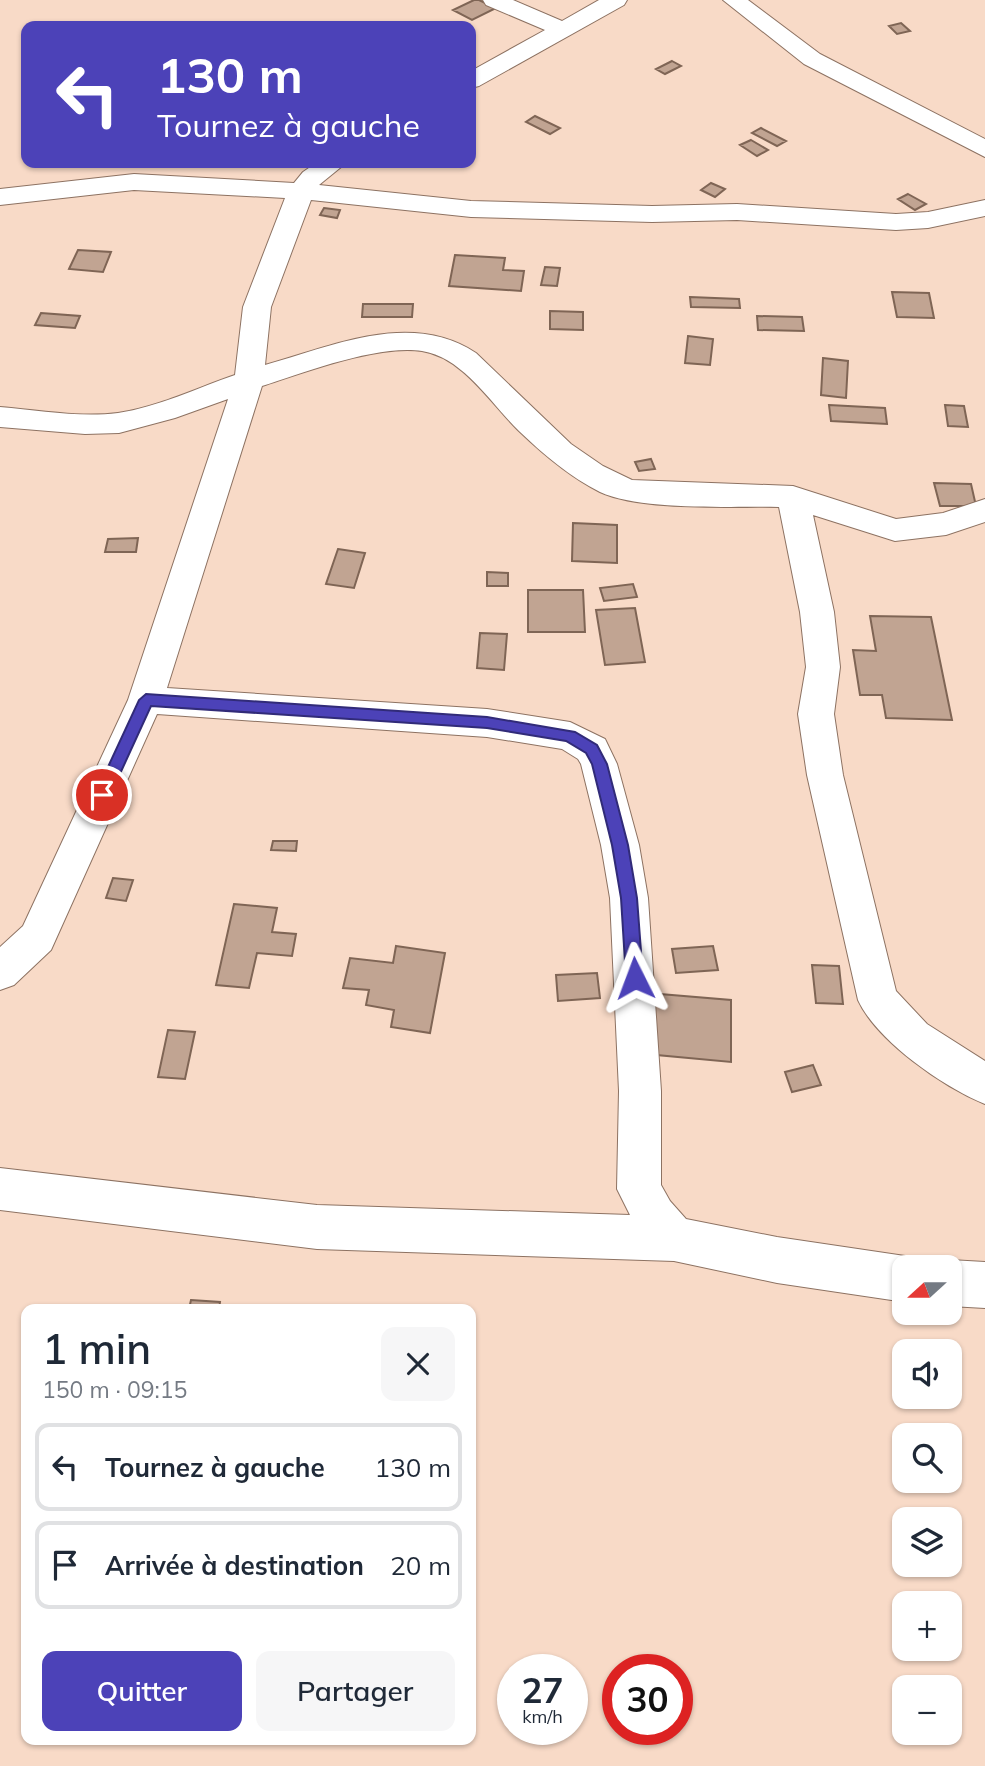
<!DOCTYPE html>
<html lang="fr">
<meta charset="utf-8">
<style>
body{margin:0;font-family:Mulish,sans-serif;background:#f6f6f7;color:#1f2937;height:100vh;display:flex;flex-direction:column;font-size:26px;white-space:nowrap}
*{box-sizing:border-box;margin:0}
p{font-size:23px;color:#747a83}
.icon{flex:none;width:38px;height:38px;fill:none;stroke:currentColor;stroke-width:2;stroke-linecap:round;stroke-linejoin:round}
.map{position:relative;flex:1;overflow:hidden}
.drawer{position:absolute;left:21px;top:1304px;width:455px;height:441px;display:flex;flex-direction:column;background:#fff;border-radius:14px;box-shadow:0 2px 5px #0004}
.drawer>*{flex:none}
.hud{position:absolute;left:21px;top:21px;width:455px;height:147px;border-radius:14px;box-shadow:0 2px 5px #0004;background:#4c42b8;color:#fff;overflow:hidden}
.needle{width:46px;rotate:249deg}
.controls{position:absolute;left:892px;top:1255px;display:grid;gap:14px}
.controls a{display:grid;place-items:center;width:70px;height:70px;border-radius:14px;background:#fff;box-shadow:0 2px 5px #0004;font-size:35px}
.speed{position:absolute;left:497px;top:1654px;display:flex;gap:14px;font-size:35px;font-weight:700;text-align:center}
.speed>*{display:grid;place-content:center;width:91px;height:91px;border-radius:50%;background:#fff;box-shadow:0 2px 5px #0004;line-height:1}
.speed small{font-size:18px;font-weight:400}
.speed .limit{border:10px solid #d22;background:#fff;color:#111}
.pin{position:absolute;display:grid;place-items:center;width:60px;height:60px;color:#fff;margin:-30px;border:4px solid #fff;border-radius:50%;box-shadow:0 2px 7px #0007}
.me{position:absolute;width:77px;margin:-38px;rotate:357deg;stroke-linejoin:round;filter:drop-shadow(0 0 5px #0008)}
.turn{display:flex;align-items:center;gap:24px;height:147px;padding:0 21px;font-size:32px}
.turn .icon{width:91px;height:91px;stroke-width:2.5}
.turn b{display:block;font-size:49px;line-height:60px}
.round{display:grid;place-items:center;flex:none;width:74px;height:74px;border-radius:14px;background:#f6f6f7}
.overview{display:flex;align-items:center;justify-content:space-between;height:119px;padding:0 21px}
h1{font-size:42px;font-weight:600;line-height:52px}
.action{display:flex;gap:14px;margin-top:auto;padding:14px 21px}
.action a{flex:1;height:80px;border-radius:14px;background:#4c42b8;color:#fff;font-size:28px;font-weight:600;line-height:80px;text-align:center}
.action a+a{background:#f6f6f7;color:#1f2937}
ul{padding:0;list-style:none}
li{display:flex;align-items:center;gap:21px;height:88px;margin:0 14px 10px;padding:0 7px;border:4px solid #e0e1e3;border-radius:14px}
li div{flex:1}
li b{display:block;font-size:26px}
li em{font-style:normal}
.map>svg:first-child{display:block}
</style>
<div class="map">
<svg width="985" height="1766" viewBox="0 0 985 1766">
<rect width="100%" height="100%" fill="#f8dac7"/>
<path fill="#c1a492" stroke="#7f6555" stroke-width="2" d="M474,0H479L496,8L472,20L453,10Z
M901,23L910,31L897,34L889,26Z
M672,61L681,66L665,74L656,69Z
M535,116L560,128L550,134L526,122Z
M761,128L786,141L777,146L752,133Z
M751,140L768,150L757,156L740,145Z
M711,183L725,189L715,197L701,190Z
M908,194L926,204L915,210L898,199Z
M324,208L340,210L337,218L320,215Z
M78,250L111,252L103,272L69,269Z
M455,255L505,258L503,270L524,271L521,291L449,286Z
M545,267L560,268L557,286L541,285Z
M892,292L929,293L934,318L897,317Z
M690,297L739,299L740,308L691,307Z
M363,304H413L412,317H362Z
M550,311L583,312V330L550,329Z
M41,313L80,316L75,328L35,325Z
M757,316L802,317L804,331L758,330Z
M688,336L713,339L710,365L685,363Z
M823,358L848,361L846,398L821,395Z
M829,405L885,408L887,424L831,421Z
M945,405L964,406L968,427L948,426Z
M651,459L655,469L639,471L635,462Z
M934,483L971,484L976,506H940Z
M573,523L617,525V563L572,561Z
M138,538L136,552H105L108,539Z
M338,549L365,553L354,588L326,584Z
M487,572L508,573V586H487Z
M633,584L637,597L604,601L600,588Z
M528,590H583L585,632H528Z
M635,608L645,662L605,665L596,610Z
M870,616L931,617L952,720L886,718L882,695H860L853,650L876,651Z
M480,633L507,634L504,670L477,668Z
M273,841H297L296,851L271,850Z
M113,878L133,880L126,901L106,898Z
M234,904L277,908L272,932L296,934L292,956L257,953L249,988L216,985Z
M396,946L445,953L430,1033L391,1027L394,1010L366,1005L369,990L343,988L350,958L393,963Z
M713,946L718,970L676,973L672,949Z
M812,965L839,966L843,1004L816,1003Z
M597,973L600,998L558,1001L556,975Z
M648,993L731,1000V1062L646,1054Z
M168,1030L195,1032L185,1079L158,1077Z
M813,1065L821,1085L792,1092L785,1072Z
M191,1300L220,1302L219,1309H189Z"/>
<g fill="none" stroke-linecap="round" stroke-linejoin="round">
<g stroke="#8d7262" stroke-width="2">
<path id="minor" d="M483,0H513L562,21L599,0H627L624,5L479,86L471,88V71L545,30L486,5Z
M723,0H748L820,54L985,139V157L804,64Z
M316,163H346L319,185L471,201L652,206L737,204L896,214L928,212L985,200V216L928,228L896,230L737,220L652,222L471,217L311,200L271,307L265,365C333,346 411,310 476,353L571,444L603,466L632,480L793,486L896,519L943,513L985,499V522L946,535L895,541L813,515L834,612L840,667L834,714L843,775L896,991L927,1024L985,1061V1104C943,1087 877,1041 858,1000L807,775L798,714L806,667L800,612L779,507C731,506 641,511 600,492C570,477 543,454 519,431C492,405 463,357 422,351C379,344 305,372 262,386L167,688L487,709L570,722L605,739L617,764L639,845L648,898L661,1091V1185L670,1201L686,1219L777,1237L905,1256L921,1263L923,1267H905V1302L777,1283L674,1261L317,1249L0,1210V1168L317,1205L630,1215L617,1189L619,1091L610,898L601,845L581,764L578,759L562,749L487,737L157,714L51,950L14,985L0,990V947L23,926L128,700L228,399L175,418L119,433L85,434L0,427V407C39,410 79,418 118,413C158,407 197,388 235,375L243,307L285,198L134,190L0,205V189L134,174L294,183L303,172Z
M950,1260L985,1262V1308L950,1306V1267H934Z"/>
</g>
<use href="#minor" fill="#fff" fill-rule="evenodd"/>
</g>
<path fill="#4c42b8" stroke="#312b78" stroke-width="2" d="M146,694L487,717L575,732L597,745L607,764L628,845L637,898L643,978L640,984L635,986L629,984L626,978L621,898L612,845L592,764L586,753L566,741L487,728L151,706L108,800H97L95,795L139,700Z"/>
</svg>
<div class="controls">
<a><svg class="needle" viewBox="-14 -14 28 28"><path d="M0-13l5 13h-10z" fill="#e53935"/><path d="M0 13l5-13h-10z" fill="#747a83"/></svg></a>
<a><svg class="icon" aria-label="sound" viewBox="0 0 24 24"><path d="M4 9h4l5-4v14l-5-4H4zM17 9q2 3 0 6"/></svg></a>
<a><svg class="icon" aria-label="search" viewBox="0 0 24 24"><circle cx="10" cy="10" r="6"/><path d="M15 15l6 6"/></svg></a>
<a><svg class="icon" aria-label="layers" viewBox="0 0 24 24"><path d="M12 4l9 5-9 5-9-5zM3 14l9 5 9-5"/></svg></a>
<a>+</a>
<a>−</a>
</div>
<div class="speed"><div>27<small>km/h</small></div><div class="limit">30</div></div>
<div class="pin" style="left:102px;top:795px;background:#d93025"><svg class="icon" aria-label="arrive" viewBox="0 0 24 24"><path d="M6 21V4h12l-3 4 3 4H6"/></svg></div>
<svg class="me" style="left:635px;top:978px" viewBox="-20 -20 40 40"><path d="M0-17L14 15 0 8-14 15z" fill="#4c42b8" stroke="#fff" stroke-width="4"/></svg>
<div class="hud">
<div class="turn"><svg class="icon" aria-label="left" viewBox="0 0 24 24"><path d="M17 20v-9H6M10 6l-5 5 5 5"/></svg><div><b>130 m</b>Tournez à gauche</div></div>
</div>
<section class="drawer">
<div class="overview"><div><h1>1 min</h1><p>150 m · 09:15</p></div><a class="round"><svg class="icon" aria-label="close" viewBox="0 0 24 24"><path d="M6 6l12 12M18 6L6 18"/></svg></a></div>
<ul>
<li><svg class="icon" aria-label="left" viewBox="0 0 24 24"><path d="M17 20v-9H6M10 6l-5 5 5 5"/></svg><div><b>Tournez à gauche</b></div><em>130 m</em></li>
<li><svg class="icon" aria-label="arrive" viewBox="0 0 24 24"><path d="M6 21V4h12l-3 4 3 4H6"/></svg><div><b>Arrivée à destination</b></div><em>20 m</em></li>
</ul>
<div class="action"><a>Quitter</a><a>Partager</a></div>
</section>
</div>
